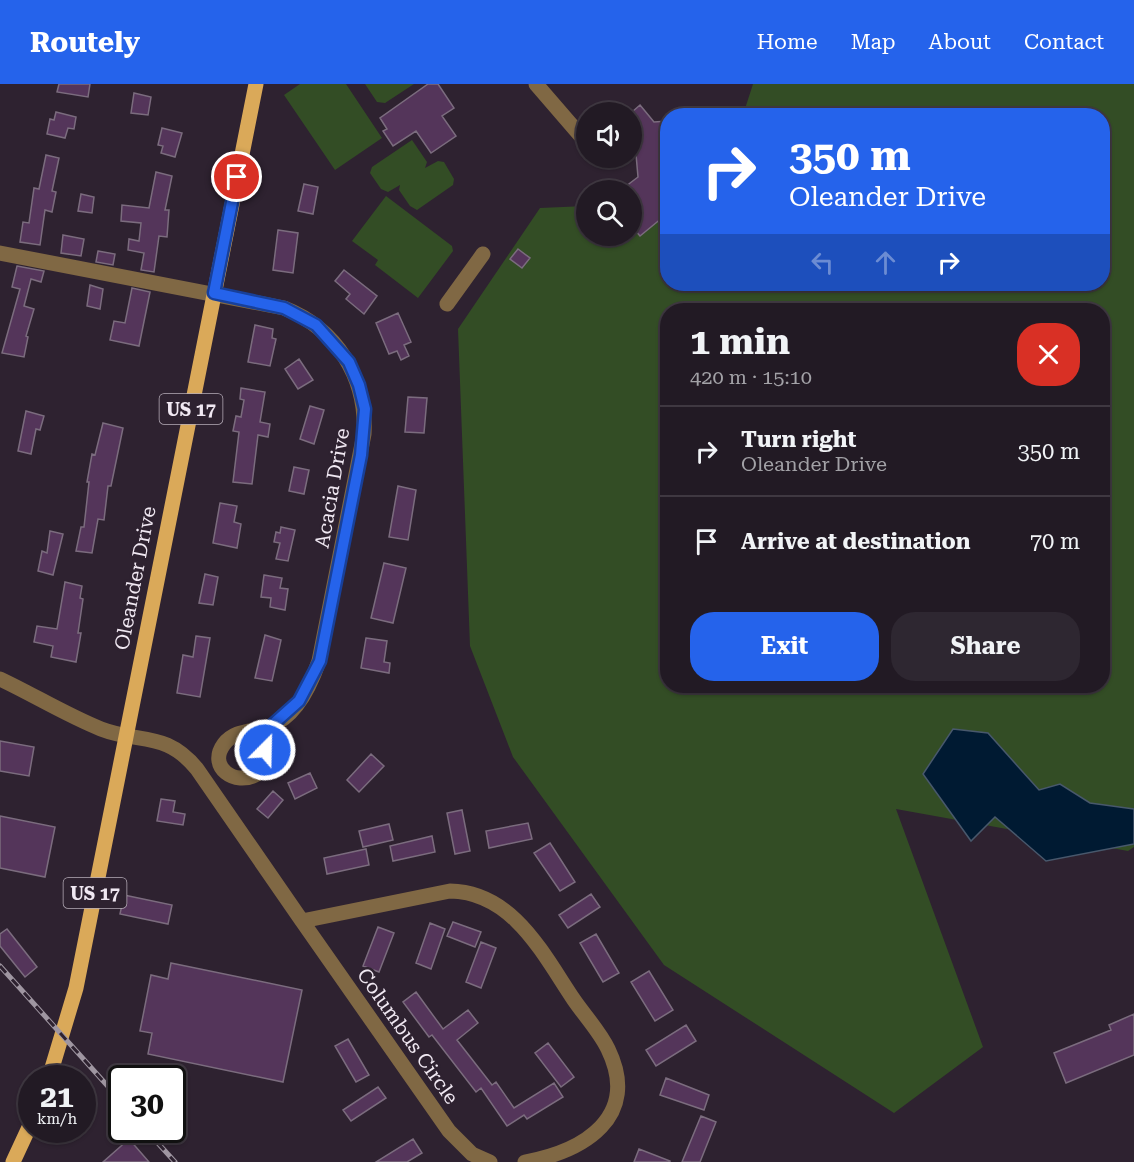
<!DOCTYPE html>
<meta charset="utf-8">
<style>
body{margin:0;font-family:"Roboto Serif",serif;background:#2e2731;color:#f1f3f6;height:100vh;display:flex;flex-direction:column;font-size:22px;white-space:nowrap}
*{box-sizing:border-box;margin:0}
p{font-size:20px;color:#a2a1a6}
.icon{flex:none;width:33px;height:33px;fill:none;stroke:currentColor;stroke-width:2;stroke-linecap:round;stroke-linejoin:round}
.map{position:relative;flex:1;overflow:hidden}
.sheet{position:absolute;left:660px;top:219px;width:450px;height:390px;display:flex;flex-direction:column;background:#221a24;border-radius:24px;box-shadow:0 2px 4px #0004,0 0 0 2px #3f3841}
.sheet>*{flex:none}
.banner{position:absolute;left:660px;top:24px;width:450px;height:183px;border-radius:24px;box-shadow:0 2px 4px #0004,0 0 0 2px #3f3841;background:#2563eb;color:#fff;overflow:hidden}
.buttons{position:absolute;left:576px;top:18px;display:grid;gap:12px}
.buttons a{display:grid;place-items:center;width:66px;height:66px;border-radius:50%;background:#221a24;box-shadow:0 2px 4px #0004,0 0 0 2px #3f3841;font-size:30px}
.speed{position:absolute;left:18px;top:981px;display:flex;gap:12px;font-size:30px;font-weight:700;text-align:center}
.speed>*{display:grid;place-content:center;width:78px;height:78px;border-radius:50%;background:#221a24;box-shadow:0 2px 4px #0004,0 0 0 2px #3f3841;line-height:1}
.speed small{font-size:15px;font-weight:400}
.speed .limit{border:3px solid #111;border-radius:9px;background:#fff;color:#111}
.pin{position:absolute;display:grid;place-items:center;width:51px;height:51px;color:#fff;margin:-26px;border:3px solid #fff;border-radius:50%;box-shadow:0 2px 6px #0007}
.me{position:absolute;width:66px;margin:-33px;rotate:23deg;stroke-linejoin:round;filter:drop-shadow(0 0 4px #0008)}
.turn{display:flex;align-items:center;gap:21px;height:126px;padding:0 30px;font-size:27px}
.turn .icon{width:78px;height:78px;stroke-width:2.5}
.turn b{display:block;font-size:42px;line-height:51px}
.lanes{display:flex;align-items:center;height:57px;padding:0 30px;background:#0003;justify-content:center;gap:30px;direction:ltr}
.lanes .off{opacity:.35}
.round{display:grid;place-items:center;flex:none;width:63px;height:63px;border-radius:24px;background:#2e2731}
.overview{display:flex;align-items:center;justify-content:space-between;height:102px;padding:0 30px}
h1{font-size:36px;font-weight:700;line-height:45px}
.action{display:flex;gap:12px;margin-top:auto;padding:12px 30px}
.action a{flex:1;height:69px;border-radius:24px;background:#2563eb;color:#fff;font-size:24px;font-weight:700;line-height:69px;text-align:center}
.action a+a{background:#2e2731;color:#f1f3f6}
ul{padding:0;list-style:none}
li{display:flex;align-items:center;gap:18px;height:90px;padding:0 30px;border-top:2px solid #3f3841}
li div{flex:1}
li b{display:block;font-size:22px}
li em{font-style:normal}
header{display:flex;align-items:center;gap:36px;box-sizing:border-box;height:84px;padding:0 30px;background:#2563eb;color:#fff}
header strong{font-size:28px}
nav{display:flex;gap:33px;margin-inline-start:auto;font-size:21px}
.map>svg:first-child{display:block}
</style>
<header>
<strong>Routely</strong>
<nav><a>Home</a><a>Map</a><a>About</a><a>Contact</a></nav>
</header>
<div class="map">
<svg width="1134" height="1078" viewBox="0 0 1134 1078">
<rect width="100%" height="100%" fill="#2e2230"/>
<path fill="#334d25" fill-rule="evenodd" d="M300,0H346L382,54L335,86L284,11Z
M365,0H414L385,19L377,18Z
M753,0H1134V763L1128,767L896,725L983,963L894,1029L664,881L513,673L470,562L458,245L540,124L586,122V152H632V120L664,118L667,114L668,200H1102V32L743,31ZM668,226H1102V602H668Z
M412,56L427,78L425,84L438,77L444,78L454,95L453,101L417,126L410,122L399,106L400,101L388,108L381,105L370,89L372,83Z
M386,112L452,162L453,167L418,214L375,181L378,176L352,157Z"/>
<path fill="#001a32" stroke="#48586c" stroke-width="1.5" d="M953,645L988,649L1039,706L1060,700L1090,719L1134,725V760L1046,777L995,733L971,757L923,690Z"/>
<path fill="#54355a" stroke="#7b6c7e" stroke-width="1.5" d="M59,0H90L88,13L57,8Z
M428,0H438L454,24L442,32L456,52L431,69L416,47L393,62L383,47L387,45L380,34Z
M134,9L151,13L148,31L131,29Z
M640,21L654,38L668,37V129L640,152L635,146L632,148V106H621L638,93L635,59L632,54V28Z
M56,28L76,33L74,45L68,44L65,54L47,50L50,35L54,36Z
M162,44L182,49L175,73L161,69L163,62L158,61Z
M46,71L59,74L52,107L56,108L52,128L45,126L40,161L20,158L23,138L29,139L34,104L39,105Z
M156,88L172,92L165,126H169L167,153L159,152L154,188L141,186L144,169L128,166L129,155L139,157L141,139L121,137L122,121L149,124Z
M304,100L318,103L313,130L298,127Z
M81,110L94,113L92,129L78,127Z
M278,146L298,149L293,189L273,186Z
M63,151L84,155L81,172L61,169Z
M518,165L530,174L522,184L510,175Z
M98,167L115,170L113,181L96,178Z
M17,182L44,187L41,198L31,195L24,222L34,225L26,252L28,253L24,273L2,269L20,205L12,203Z
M344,186L377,212L364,230L346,215L350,210L335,197Z
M90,201L103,205L100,225L87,222Z
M132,204L150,208L139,262L110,256L114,237L125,239Z
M398,229L411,258L404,261L409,272L401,276L397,267L389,270L376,239Z
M255,241L273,245L272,254L276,255L270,282L248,278Z
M299,275L313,296L298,305L285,285Z
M241,304L265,308L260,338L270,340L268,353L258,351L252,400L233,398L239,348L233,347L236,332L241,333L244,316L240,315Z
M408,313L427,314L424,349L405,348Z
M310,322L324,326L314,360L300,355Z
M26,327L44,332L40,346L36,345L31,370L18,367Z
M103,339L123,344L111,402H108L104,436L98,435L92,469L76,467L81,443H84L89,398H87L92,370L95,371Z
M294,383L309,386L304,410L289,407Z
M398,402L416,406L408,456L389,453Z
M220,419L237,422L234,438L241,440L237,464L213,459Z
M281,443L295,446L288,477L276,475L280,459L274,458L276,448L280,449Z
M50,447L63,450L53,491L38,487L42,467L47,469Z
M384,479L406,484L393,539L371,534Z
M205,490L218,493L213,521L199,519Z
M264,491L282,494L280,504L288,505L285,526L270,523L271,514L261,513Z
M65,498L82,502L80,514L83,515L78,549H81L76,578L51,573L53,562L34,558L37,542L57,545Z
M265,551L281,556L272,597L255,594Z
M196,552L210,554L200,613L177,609L183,571L193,573Z
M366,554L387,557L384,578L390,579L389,589L361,584Z
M0,657L34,663L29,692L0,687Z
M371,670L384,682L359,708L347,696Z
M310,689L317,704L295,715L288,699Z
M273,707L283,716L268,734L257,725Z
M161,715L175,717L173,728L185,730L183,741L157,737Z
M462,726L470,767L455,770L447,729Z
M0,732L55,743L45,793L0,784Z
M528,739L532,755L489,764L486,747Z
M389,740L393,756L363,763L359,747Z
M432,752L435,768L393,777L390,762Z
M550,759L575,798L560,807L534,769Z
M366,765L369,781L327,790L324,774Z
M591,810L600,823L568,844L559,831Z
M124,811L172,821L168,840L120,830Z
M453,838L481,848L475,863L447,852Z
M430,839L445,845L431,885L416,879Z
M378,843L394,849L379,888L363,882Z
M7,845L37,883L25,893L0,862V850Z
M596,850L619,889L603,898L580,859Z
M481,858L496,864L481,904L466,898Z
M171,879L302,906L283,998L148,970L152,949L140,947L151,891L168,895Z
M649,887L673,926L655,937L631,898Z
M416,908L443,945L468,926L478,939L457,956L492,1001L496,998L514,1024L554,999L563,1013L527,1035L524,1031L507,1042L481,1004L476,1008L432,951L429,953L403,918Z
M1134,930V971L1066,999L1054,969L1111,946L1109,941Z
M686,941L696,957L656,982L646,966Z
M348,955L369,991L356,998L335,962Z
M548,959L574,993L561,1003L535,969Z
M666,994L709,1011L704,1026L660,1011Z
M378,1003L386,1014L351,1037L343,1026Z
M701,1032L716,1038L700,1078H682Z
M129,1055L149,1078H103Z
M413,1055L422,1069L407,1078H376Z
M639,1065L670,1077V1078H634Z"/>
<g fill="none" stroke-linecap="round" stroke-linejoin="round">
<path stroke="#806844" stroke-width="15" d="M536,0L580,51
M0,169L284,224C337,245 367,294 364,350L319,577C311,600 296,633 270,642C255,648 235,645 224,660C207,683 235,703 257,690L263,680L271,642
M447,220L483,170
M0,595C34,611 66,631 101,645C140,660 166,647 197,685L302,837
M490,1078L472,1070L449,1047L302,837L450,807C513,808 543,870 574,916C585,932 600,948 608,965C641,1033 584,1067 525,1078"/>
<path stroke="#daa959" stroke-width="15" d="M49,994L76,904L256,0
M13,1078L32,1037"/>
<g stroke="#9f96a1" stroke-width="5">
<path id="rail" d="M0,882L122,1018
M146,1046L175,1078"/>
</g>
<use href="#rail" stroke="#2e2230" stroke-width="3" stroke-dasharray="9" stroke-linecap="butt"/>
</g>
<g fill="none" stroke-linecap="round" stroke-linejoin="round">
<g stroke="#184099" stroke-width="15">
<path id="route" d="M237,93L214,209L284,224L316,241L349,278L359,301L365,325L361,371L320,577L299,617L271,642L265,666"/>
</g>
<use href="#route" stroke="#2563eb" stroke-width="10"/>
</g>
<g text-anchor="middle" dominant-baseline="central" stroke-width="5" stroke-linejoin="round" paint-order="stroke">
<g fill="#2e2230" stroke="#b6adb8" stroke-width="1.5">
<rect x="159.5" y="310" width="63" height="30" rx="4.5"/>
<rect x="63.5" y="794" width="63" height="30" rx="4.5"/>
</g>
<g font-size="18" font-weight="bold" fill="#f0e8f2">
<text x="191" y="325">US 17</text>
<text x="95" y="809">US 17</text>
</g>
<g font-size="20" fill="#f0e8f2" stroke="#2e2230">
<text transform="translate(332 404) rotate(-80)">Acacia Drive</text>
<text transform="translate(135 494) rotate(-79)">Oleander Drive</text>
<text transform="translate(408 952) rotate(55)">Columbus Circle</text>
</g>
</g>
</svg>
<div class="buttons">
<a><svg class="icon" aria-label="sound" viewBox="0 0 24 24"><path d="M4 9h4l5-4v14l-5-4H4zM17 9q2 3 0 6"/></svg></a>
<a><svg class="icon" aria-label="search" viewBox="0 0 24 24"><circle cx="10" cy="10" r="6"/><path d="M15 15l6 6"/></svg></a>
</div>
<div class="speed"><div>21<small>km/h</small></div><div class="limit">30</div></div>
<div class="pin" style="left:237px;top:93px;background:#d93025"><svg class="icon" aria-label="arrive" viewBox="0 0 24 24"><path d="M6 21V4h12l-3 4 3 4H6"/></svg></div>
<svg class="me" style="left:265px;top:666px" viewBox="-20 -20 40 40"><circle r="17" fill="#2563eb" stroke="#fff" stroke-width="3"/><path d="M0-11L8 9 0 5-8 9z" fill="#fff"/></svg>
<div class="banner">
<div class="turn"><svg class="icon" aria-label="right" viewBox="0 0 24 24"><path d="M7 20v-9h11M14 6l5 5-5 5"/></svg><div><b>350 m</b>Oleander Drive</div></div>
<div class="lanes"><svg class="icon off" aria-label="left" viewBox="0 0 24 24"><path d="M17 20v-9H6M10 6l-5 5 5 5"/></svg><svg class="icon off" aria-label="ahead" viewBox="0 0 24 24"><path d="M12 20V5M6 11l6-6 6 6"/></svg><svg class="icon" aria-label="right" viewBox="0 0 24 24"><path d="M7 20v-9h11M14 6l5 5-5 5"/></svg></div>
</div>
<section class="sheet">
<div class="overview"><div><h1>1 min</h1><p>420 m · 15:10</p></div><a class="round" style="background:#d93025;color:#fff"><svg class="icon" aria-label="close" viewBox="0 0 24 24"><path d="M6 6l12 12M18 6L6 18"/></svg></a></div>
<ul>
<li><svg class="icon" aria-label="right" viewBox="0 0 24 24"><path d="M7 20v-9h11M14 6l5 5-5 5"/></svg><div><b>Turn right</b><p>Oleander Drive</p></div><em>350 m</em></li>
<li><svg class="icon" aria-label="arrive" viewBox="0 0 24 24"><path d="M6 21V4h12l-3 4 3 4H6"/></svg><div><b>Arrive at destination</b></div><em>70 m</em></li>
</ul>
<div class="action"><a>Exit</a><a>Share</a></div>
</section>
</div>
